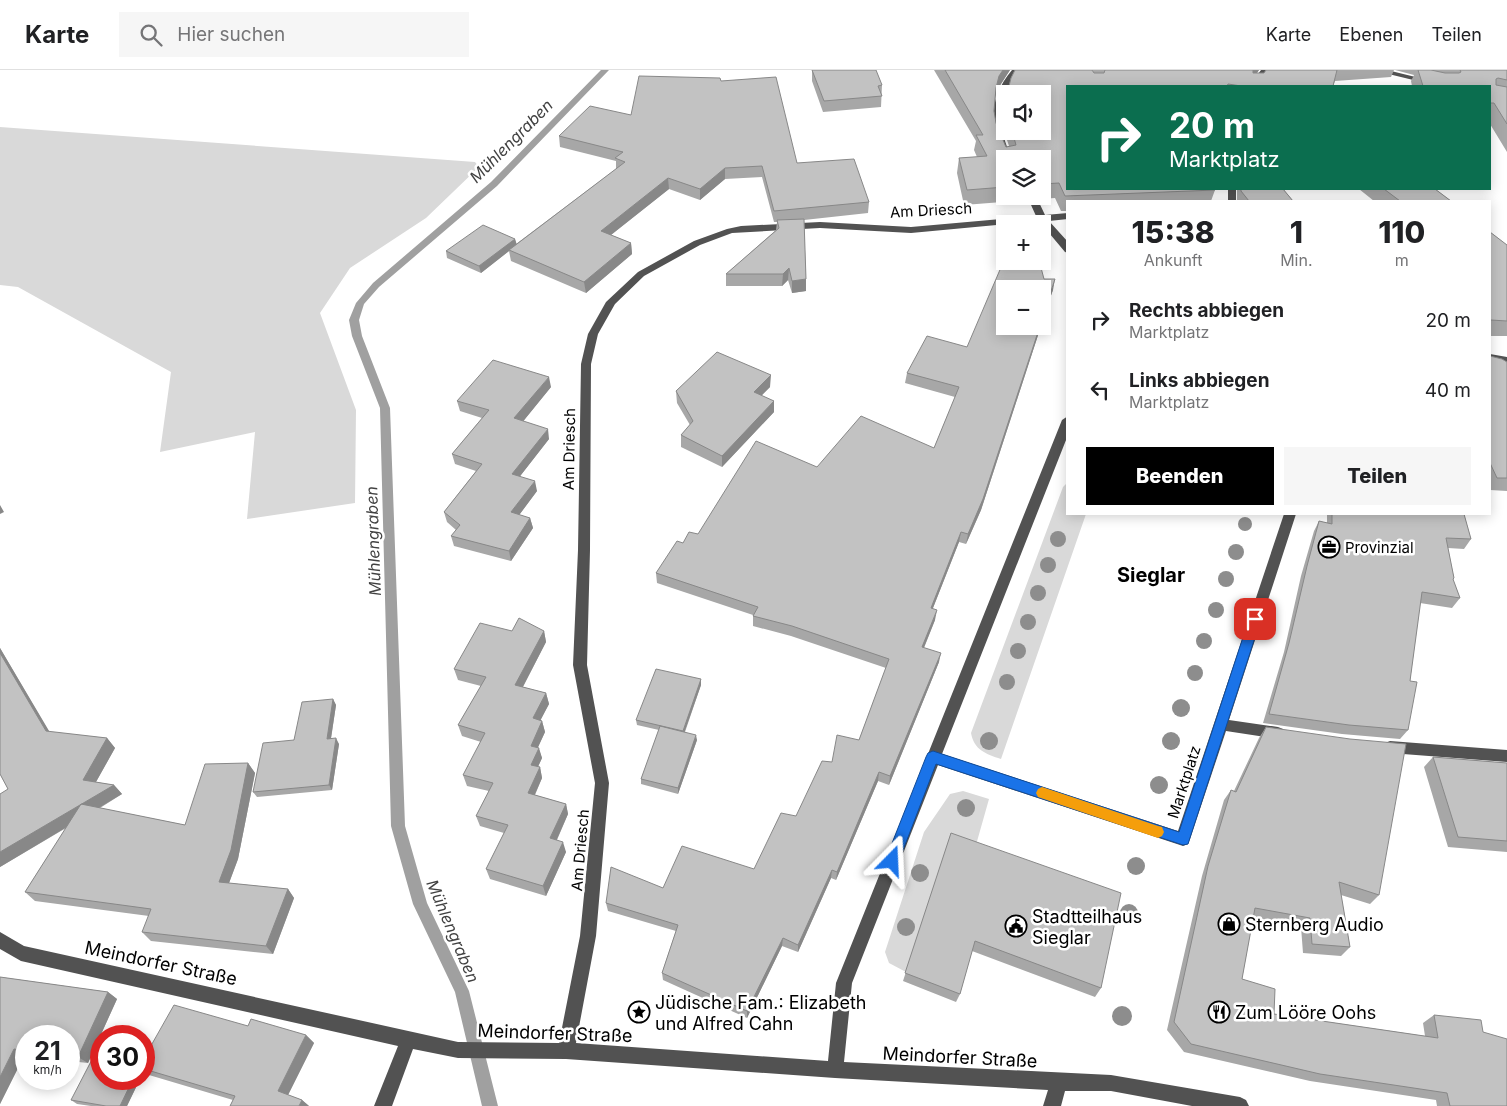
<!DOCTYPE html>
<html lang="de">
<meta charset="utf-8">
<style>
body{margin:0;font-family:Inter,sans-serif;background:#f6f6f6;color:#202124;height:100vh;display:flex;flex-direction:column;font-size:19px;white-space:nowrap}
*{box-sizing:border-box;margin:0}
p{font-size:16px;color:#757577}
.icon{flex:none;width:28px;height:28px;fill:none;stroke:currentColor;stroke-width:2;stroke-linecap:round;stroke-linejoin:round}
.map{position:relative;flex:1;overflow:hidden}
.sheet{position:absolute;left:1066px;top:130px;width:425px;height:315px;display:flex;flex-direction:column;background:#fff;border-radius:0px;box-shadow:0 2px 12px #0003}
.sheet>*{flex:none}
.guide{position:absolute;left:1066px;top:15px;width:425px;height:105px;border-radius:0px;box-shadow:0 2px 12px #0003;background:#0b6e4f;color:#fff;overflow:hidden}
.fabs{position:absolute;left:996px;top:15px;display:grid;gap:10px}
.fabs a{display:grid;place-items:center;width:55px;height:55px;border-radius:0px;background:#fff;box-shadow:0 2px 12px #0003;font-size:25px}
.speed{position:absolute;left:15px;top:955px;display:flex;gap:10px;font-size:25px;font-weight:700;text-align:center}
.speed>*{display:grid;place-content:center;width:65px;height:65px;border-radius:50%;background:#fff;box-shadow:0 2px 12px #0003;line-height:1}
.speed small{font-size:12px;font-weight:400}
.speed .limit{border:8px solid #d22;background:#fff;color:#111}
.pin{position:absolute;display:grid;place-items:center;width:42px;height:42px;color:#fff;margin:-21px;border-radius:10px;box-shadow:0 2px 8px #0006}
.me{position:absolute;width:55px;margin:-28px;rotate:21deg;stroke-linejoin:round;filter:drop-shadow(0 0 4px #0008)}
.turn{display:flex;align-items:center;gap:18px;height:105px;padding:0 20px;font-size:22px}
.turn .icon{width:65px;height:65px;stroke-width:2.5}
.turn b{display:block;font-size:35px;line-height:42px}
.eta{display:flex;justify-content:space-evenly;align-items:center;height:85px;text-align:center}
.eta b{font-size:30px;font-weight:800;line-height:35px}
.action{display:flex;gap:10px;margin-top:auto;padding:10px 20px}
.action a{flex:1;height:58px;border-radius:0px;background:#000;color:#fff;font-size:20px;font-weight:800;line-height:58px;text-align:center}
.action a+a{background:#f6f6f6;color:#202124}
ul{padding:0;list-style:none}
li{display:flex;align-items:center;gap:15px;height:70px;padding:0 20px}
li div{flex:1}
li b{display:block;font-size:19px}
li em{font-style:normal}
header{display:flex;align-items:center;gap:30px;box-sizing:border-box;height:70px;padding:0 25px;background:#fff;border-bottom:1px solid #e0e0e0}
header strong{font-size:24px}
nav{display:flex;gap:28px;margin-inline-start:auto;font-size:18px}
.search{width:350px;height:45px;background:#f6f6f6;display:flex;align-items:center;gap:12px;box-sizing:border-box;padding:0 18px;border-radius:0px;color:#757577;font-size:19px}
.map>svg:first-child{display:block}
</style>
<header>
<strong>Karte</strong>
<div class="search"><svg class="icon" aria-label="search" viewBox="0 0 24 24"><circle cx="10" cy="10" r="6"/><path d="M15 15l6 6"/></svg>Hier suchen</div>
<nav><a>Karte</a><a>Ebenen</a><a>Teilen</a></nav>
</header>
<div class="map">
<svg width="1507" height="1036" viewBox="0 0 1507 1036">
<rect width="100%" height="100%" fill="#fff"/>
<path fill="#d9d9d9" d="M0,57L475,92L479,97L426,148L350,198L320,243L356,340L355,433L247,449L255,362L160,382L171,302L18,217L0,215Z
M1067,413L1068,444H1086L1001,689C986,684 974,680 971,663L1063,417Z
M963,721L989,729L976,775L906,902L889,893L885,882L924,762L950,724Z"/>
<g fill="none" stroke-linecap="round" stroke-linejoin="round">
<path fill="#a0a0a0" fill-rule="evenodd" d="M601,0H609L497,116L379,217L364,234L359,250L362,266L390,338L405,756L427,833L469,921L498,1036H482L455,922L413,834L391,756L380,338L352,266L349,250L356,233L373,213L491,112Z"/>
<path fill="#525252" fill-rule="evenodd" d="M1012,0H1020C996,31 996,53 1012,89H1005V91C987,60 989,27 1012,0Z
M1261,0H1269L1257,16H1249Z
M1372,0H1387L1452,16H1438Z
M1228,119H1236V131H1228Z
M1027,126H1036L1045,145L1068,143V149L1049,151L1068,172V183L1065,182L1039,151L911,163L820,158L732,163L700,175L644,206L615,234L598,264L591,294L590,480L587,595L609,713L596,866L576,973L828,991L836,913L1062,350L1068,346V365L942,684L1178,761L1284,444H1296L1229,650L1278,657L1283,659L1285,663L1283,667L1278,669L1226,661L1190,769L1188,774L1183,776L938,695L852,913L844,992L1111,1005L1240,1027L1246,1030L1249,1036H1192L1111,1021H1065L1061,1036H1043L1048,1020L835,1008L566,989L458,988L413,979L392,1036H374L398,976L21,891L0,879V862L24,876L458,972L559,973L580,866L595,713L573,595L578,480L581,294L588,264L606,232L638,202L694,171L727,159L741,156L820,152L911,157L1036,146Z
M1490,284L1507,287V293L1490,290Z
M1390,671L1507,680V692L1390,683L1385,681L1383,677L1385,673Z"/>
</g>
<g fill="#8d8d8d">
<circle cx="1245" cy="454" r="7"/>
<circle cx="1058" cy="469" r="8"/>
<circle cx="1236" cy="482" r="8"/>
<circle cx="1048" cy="495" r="8"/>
<circle cx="1226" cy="509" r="8"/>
<circle cx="1038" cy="523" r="8"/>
<circle cx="1216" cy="540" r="8"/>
<circle cx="1028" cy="552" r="8"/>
<circle cx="1204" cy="571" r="8"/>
<circle cx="1018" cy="581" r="8"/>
<circle cx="1195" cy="603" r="8"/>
<circle cx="1007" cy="612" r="8"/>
<circle cx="1181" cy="638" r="9"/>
<circle cx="989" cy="671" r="9"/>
<circle cx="1171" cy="671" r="9"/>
<circle cx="1159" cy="715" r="9"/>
<circle cx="966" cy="738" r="9"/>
<circle cx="1136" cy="796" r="9"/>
<circle cx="920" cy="803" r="9"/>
<circle cx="1129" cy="843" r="9"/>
<circle cx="906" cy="857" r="9"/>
<circle cx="1122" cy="946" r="10"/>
</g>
<path fill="#a7a7a7" d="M812,0L882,15L881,37L823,42L812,11Z
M934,0H1010L997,20L995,27L994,41L996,53L1006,77L1009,76L1005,64L1003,43L1005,31V61H1042V24H1007L1011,8L1015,0H1092L1093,1V0H1259L1257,3H1264L1266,0H1394L1391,7L1335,11L1333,16H1068V119H1215V120L1211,131H1068V141H1061L1055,128L1040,129L1038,126H1042V89H1005V126H1028L1027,130L964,135L957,103L959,88L977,87L974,80L976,71Z
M1395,0H1507V82L1490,54V16H1412L1411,11L1414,5Z
M721,11L797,93L869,132L868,143L804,150L806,209V221L792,223L788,210L782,216H726V204L776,160L777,152H774L762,107L725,109L700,130L669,119L611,165L631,173L632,184L586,223L511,191L509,181L481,203L447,188L446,181L515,169L516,174L616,99V91L560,77L559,66L631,45Z
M1237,119H1283L1293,131H1237Z
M1359,119H1435L1451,131H1374Z
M1490,162L1507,175V266H1490Z
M1044,209L1053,220L1042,250V219L1005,256H1041L981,440L966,474L959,472L933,538L935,550L924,578L939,592L889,715L878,711L836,810L831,808L798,882L782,876L747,948L663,910L662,903L676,861L608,841L606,833L663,818L754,799L796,746L832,692L859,670L886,598L791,566L753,556V545L657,513L656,503L683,473L817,397L934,378L955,327L905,313L907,303L967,277Z
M1490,286L1507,292V421L1490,420Z
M551,317L523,351L549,369L520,406L537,421L519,445L530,448L533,458L511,491L454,476L451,466L456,460L447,452L444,442L476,401L455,394L452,384L482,348L460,341L457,331Z
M770,317L761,326L774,331V342L722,397L681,377V365L690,355L677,333L676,321Z
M1327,444H1464L1471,469L1464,479L1448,478L1454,508L1453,510L1460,528L1452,538L1420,533L1410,611L1408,660L1400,669L1342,664L1263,653L1284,582L1301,506L1314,461L1319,451L1327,453Z
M512,561H544L546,572L523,617L546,623L549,634L540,650L542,651L545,662L538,677L542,688L538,697H540L542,708L535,725L566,734L568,744L557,770L566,782L546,826L490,809L486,799L504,763L480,756L476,746L489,721L467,716L463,705L481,672L462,666L458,655L481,616L458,610L454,599Z
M0,578L49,662L107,668L115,678L96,712L114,715L122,724L100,738L185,755L248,693L255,703L238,789L229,813L288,819L294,828L273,884L151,871L142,862L149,846L35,831L25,822L66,758L0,797L8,719L0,704Z
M701,609V615L685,662L697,670L678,724L641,714V709L659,660L637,655L636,650Z
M333,629L336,635L331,669L339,674L332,720L257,727L253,722L294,670Z
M1266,657L1379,825L1370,834L1341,825L1350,877L1341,886L1303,883L1301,857L1253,848L1242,909L1274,944L1425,966L1423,953L1434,945L1483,962L1507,1036H1437L1436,1030L1310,1011L1184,982L1167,960L1202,806L1224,730L1231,720L1234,721L1259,668Z
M1433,687L1507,693V782L1448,777L1424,697Z
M951,763L1101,918L1095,927L972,881L960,924L956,932L903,911Z
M0,907L108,922L117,929L88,993L69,991V966H26V986H24L0,1034Z
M248,956L306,965L314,973L288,1025L302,1030L309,1036H230L233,1030L149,1005L144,1001V981L147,982Z
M101,1009H140L127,1036H91L77,1034L71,1030Z"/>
<path fill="#888" d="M1003,0H1010L997,20L993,32L996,18L999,6Z
M1253,0H1259L1248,15Z
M725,98V109L700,130V119Z
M668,108L669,119L602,172L601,161Z
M515,169L517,175L509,180V181L481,203L479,196Z
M631,173L632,184L586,223L584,212Z
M789,198L788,210L782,216L783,204Z
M806,209V221L792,223V211Z
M1055,209L1053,220L1042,250V248Z
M1040,256H1041L981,440L966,474L968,464Z
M771,305L770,317L754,333V322Z
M549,307L551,317L517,359L514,348Z
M774,331V342L722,397V386Z
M548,359L549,369L514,414L512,404Z
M535,411L537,421L514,452L511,442Z
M0,435L4,442L0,444Z
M530,448L533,458L511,491L509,481Z
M961,462L959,472L929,548L931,538Z
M937,540L935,550L920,587L922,577Z
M544,561L546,572L518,626L515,615Z
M0,578L55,671L46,661L0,583Z
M941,583L939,592L889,715L890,706Z
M701,609V615L683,666V661Z
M546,623L549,634L536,659L533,648Z
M333,629L336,635L330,674L327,669Z
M542,651L545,662L534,686L531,676Z
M696,665L697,670L678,724V718Z
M107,668L115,678L92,719L83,710Z
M336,668L339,674L332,720L329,715Z
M539,678L542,688L534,705L531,695Z
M248,693L255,703L238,789L226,821L219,812Z
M540,697L542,708L531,733L528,723Z
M879,702L878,711L836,810L837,802Z
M114,715L122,724L0,797V782Z
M566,734L568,744L553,778L550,768Z
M563,772L566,782L546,826L543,816Z
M832,800L831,808L798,882V875Z
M288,819L294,828L273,884L266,876Z
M783,868L782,876L747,948V941Z
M108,922L117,929L88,993L78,987Z
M306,965L314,973L286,1029L278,1021Z
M14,979L24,986L0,1034V1007Z
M133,1009H140L127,1036H120Z
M302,1030L309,1036H299Z"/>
<path fill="#c2c2c2" stroke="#888" d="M812,0H876L882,15L878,16L882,26L824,31Z
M945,0H1003L999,6L996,18L994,41L996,53L1006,77L1016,75L1012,61H1042V24H1007L1011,8L1015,0H1092L1094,3H1104L1105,0H1253V3H1264L1266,0H1337L1333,16H1241L1228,14L1227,16H1068V119H1215V120L1065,126L1059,113L1042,114V89H1005V117L967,120L959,88L987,86L976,65H983Z
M1418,0H1431L1445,3H1459L1461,2L1460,0H1507V10L1498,8L1496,9V15L1507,17V54L1494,33H1490V16H1423Z
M639,6L720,8L721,11L776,7L797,93L854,89L869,132L774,141L762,96L725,98L700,119L668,108L601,161L631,173L584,212L509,180L625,92L615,88L623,82L559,66L590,36L631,45Z
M1241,119H1283L1293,131H1249L1241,121Z
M1384,119H1435L1451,131H1400Z
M804,149L806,209L792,211L789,198L783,204H726L779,158L777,150Z
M483,155L515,169L479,196L446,181Z
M1490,162L1507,175V251L1491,250L1490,249Z
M1040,194L1044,209H1055L1042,248V219H1005V256H1040L983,429L968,464L961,462L931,538L937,540L922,577L941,583L890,706L879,702L837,802L832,800L798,875L783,868L747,941L662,903L678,855L606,833L611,797L663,818L682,776L754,799L781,743L796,746L822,691L832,692L837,665L859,670L889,589L792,556L753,546L758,537L656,503L677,471L683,473L689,462L698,464L756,371L817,397L861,346L934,378L959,317L907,303L920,279L927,266L967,277L1002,195Z
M717,282L771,305L754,322L774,331L722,386L681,365L693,351L676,321Z
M1490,286L1502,289L1507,292V408H1497L1490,393Z
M493,290L549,307L514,348L548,359L512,404L535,411L511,442L530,448L509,481L451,466L460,455L444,442L482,394L452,384L489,340L457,331Z
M1332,444H1464L1471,469L1446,468L1454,508L1453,509L1460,528L1422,522L1410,611L1417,612L1408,660L1349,655L1269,644L1289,573L1307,496L1319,451L1332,454Z
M519,548L544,561L515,615L546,623L533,648L542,651L531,676L539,678L531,695L540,697L528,723L566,734L550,768L563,772L543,816L486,799L508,755L476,746L493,713L463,705L485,663L458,655L486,607L454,599L480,553L512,561Z
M0,583L46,661L107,668L83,710L114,715L0,782V724L8,719L0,704Z
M656,599L701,609L683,661L636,650Z
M333,629L327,669L336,668L329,715L253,722L263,673L294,670L302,632Z
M660,656L696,665L678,718L641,709Z
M1266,657L1350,669L1406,674L1379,825L1339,812L1350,877L1312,874L1310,848L1255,838L1242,909L1275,919L1274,944L1438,968L1434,945L1481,950L1483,962L1507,969V1036H1450L1447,1023L1320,1004L1191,974L1174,952L1208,796L1231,720L1236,722Z
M1433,687L1507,693V771L1458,767Z
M248,693L231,780L219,812L288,819L266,876L142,862L151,839L25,822L81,734L185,755L205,694Z
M951,763L1121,823L1101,918L975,871L960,924L905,903Z
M0,907L108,922L78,987L69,986V966H26V981L14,979L0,1007Z
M174,935L248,956L251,949L306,965L278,1021L302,1030L299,1036H230L235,1026L144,999V988Z
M100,974H101V1009H133L120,1036H106L71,1030Z"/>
<path fill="#1a73e8" stroke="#114b97" d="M1255,544L1261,549L1188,774L1183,775L936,694L897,796L892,797L887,796L885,791L926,687L928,683L933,681L1179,762L1249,549Z"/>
<path fill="#f59e0b" d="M1042,717L1158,756L1162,757L1164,762L1162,766L1158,768L1038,727L1036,723L1038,719Z"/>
<defs>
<g id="office-ring" transform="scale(1.125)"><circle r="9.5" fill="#fff" stroke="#000" stroke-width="1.5"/><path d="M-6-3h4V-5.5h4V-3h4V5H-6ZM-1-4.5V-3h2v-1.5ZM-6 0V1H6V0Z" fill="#000"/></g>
<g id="shop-ring" transform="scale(1.125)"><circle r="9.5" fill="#fff" stroke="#000" stroke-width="1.5"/><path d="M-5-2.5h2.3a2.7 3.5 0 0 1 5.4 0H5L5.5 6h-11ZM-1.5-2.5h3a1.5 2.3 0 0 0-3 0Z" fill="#000"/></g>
<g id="civic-ring" transform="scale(1.125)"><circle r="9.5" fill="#fff" stroke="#000" stroke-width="1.5"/><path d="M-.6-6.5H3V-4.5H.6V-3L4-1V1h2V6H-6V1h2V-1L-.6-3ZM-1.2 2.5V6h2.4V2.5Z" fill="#000"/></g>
<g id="sight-ring" transform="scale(1.125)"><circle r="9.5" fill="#fff" stroke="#000" stroke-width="1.5"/><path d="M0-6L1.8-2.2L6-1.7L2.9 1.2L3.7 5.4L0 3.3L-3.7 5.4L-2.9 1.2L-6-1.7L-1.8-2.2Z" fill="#000"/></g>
<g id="restaurant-ring" transform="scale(1.125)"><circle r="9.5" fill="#fff" stroke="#000" stroke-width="1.5"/><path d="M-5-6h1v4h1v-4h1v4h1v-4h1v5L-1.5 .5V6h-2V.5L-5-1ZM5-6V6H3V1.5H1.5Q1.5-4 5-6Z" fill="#000"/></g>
</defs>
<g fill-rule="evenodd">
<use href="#office-ring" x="1329" y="477"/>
<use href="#shop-ring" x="1229" y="854"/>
<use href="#civic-ring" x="1016" y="856"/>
<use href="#sight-ring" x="639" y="942"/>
<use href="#restaurant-ring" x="1219" y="942"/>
</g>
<g text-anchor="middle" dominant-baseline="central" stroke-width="5" stroke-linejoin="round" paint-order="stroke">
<g font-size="15" fill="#000" stroke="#fff">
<text transform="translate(931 140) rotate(-3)">Am Driesch</text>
<text transform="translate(569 379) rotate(-89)">Am Driesch</text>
<text transform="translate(1184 712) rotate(-72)">Marktplatz</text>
<text transform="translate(580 780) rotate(-85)">Am Driesch</text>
</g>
<g font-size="15" fill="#000" stroke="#fff" text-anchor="start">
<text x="1345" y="477">Provinzial</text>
</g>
<g font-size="16" font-style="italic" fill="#414141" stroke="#fff">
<text transform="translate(511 71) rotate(-45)">Mühlengraben</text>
<text transform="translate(373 471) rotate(-92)">Mühlengraben</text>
<text transform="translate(453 861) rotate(67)">Mühlengraben</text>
</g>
<g font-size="18" fill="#000" stroke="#fff" text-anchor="start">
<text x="1032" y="846">Stadtteilhaus<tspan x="1032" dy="21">Sieglar</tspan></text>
<text x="1245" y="854">Sternberg Audio</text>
<text x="655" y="932">Jüdische Fam.: Elizabeth<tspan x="655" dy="21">und Alfred Cahn</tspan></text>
<text x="1235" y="942">Zum Lööre Oohs</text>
</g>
<g font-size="18" fill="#000" stroke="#fff">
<text transform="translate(161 893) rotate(12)">Meindorfer Straße</text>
<text transform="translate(555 963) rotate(2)">Meindorfer Straße</text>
<text transform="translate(960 987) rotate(3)">Meindorfer Straße</text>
</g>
<g font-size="20" font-weight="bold" fill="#000" stroke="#fff">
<text x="1151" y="505">Sieglar</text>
</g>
</g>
</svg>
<div class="fabs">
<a><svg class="icon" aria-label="sound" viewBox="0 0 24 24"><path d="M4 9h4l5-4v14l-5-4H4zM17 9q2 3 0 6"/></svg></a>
<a><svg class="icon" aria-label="layers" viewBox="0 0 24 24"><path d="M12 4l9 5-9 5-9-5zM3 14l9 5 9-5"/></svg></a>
<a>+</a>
<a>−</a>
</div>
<div class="speed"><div>21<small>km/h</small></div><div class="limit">30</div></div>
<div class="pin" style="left:1255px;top:549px;background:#d93025"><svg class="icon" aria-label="arrive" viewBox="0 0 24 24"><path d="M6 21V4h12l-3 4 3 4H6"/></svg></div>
<svg class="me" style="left:892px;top:791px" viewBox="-20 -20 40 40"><path d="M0-17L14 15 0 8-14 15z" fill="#1a73e8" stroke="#fff" stroke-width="4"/></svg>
<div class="guide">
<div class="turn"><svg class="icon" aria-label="right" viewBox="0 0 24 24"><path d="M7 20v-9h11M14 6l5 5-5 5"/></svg><div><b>20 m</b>Marktplatz</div></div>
</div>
<section class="sheet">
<div class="eta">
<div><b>15:38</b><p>Ankunft</p></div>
<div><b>1</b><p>Min.</p></div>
<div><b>110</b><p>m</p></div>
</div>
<ul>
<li><svg class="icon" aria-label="right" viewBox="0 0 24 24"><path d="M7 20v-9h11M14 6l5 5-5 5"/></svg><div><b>Rechts abbiegen</b><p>Marktplatz</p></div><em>20 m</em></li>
<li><svg class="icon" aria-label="left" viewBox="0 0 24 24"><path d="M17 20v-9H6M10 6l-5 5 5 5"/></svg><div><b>Links abbiegen</b><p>Marktplatz</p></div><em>40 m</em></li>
</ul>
<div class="action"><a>Beenden</a><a>Teilen</a></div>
</section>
</div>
